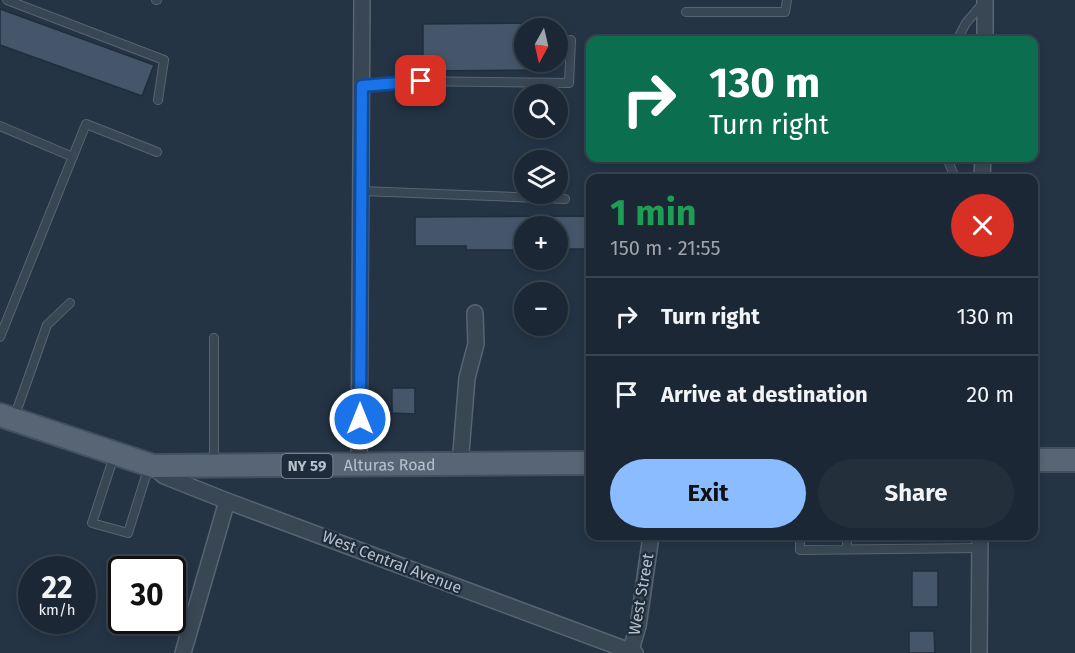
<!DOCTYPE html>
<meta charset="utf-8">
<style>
body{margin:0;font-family:"Fira Sans",sans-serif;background:#242f3c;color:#f1f3f6;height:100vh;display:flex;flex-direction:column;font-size:22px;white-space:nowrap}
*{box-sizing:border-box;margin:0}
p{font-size:20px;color:#a0a5ac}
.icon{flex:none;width:33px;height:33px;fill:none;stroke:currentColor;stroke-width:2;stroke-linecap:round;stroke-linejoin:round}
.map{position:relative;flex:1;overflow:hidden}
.details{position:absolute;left:586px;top:174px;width:452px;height:366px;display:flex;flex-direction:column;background:#1b2734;border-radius:12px;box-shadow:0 3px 9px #0003,0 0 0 2px #39444f}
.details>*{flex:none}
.hud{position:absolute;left:586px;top:36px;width:452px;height:126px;border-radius:12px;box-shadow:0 3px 9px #0003,0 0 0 2px #39444f;background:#0b6e4f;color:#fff;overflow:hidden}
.needle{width:39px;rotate:188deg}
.buttons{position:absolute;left:514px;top:18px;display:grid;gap:12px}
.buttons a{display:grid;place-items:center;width:54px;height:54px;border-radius:50%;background:#1b2734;box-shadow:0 3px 9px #0003,0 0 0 2px #39444f;font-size:30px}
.speed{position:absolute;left:18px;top:556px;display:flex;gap:12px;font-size:30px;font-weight:700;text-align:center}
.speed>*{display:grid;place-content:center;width:78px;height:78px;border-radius:50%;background:#1b2734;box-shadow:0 3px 9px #0003,0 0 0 2px #39444f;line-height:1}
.speed small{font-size:15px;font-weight:400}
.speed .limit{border:3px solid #111;border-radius:9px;background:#fff;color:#111}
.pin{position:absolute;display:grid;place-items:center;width:51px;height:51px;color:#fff;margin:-26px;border-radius:12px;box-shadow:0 3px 9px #0006}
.me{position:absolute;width:66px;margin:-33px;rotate:0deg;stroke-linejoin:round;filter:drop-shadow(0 0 4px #0008)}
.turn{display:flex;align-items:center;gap:21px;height:126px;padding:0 24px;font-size:27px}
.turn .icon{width:78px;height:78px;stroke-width:2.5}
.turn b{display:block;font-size:42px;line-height:51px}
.round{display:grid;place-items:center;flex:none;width:63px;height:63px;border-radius:32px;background:#242f3c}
.summary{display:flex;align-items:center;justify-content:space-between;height:102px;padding:0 24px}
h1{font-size:36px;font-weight:700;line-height:45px;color:#1e9e55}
.primary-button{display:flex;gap:12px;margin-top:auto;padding:12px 24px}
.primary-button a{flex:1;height:69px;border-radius:36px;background:#8bbcff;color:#111;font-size:24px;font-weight:700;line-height:69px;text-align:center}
.primary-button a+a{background:#242f3c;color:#f1f3f6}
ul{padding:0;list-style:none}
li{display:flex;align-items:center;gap:18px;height:78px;padding:0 24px;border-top:2px solid #39444f}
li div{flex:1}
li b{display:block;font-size:22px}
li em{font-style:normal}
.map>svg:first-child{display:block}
</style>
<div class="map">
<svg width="1075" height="653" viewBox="0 0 1075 653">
<rect width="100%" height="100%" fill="#243445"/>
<path fill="#46566a" stroke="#202d3c" stroke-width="1.5" d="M0,9L154,65L142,96L0,45Z
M540,23V28H525V62H540V70L423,71V24Z
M591,216V249H558V226H525V250H466V246H415V217Z
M392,388H415V414L392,413Z
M865,536H931V540H866Z
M912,571H938V607H912Z
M909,631H934L935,653H909Z"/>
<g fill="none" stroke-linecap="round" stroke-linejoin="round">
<g stroke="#586472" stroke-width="10">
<path id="service" d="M7,0L164,60L158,100
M156,0H157
M686,12H785L787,0
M957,40L966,23L984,2
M362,86L404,81L569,83L571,40
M0,126L73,157
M947,158L955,178
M361,191L565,199
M0,337L86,124L157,152
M14,418L47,325L70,303
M114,456L92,523L128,533L149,466
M214,463V338
M800,536V550L980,548
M847,536V549"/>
</g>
<g stroke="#586472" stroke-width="18">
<path id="minor" d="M985,40V0
M982,178L983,158
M460,464L467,378L476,344L475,313
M359,465L362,0
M153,466L164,476L227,501L635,653
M183,653L227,501
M630,653L638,626L651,536
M979,653L980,536"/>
</g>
<g stroke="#434f5e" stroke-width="26">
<g id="primary">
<path id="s1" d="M0,415L153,466L591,463"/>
<path d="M1034,460H1075"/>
</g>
</g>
<use href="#service" stroke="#394654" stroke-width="8"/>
<use href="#minor" stroke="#394654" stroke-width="15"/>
<use href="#primary" stroke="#576574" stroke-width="22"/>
</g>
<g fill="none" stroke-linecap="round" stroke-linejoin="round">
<g stroke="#114b97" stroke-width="15">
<path id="route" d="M360,419L362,86L421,81"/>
</g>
<use href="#route" stroke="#1a73e8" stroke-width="10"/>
</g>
<g text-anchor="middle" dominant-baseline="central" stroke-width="4.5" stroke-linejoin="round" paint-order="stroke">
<rect fill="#1e2b3a" stroke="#8994a2" stroke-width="1.5" x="281.5" y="454" width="51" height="24" rx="4.5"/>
<g font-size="15" font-weight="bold" fill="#b7c1ce">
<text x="307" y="466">NY 59</text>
</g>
<g font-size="16" fill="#b7c1ce" stroke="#1e2b3a">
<text stroke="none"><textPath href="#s1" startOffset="398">Alturas Road</textPath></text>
<text transform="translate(392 562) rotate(21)">West Central Avenue</text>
<text transform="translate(641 594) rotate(-80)">West Street</text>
</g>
</g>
</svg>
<div class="buttons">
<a><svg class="needle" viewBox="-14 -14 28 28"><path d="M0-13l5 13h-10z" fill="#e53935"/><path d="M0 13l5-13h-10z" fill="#a0a5ac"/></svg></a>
<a><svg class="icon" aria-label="search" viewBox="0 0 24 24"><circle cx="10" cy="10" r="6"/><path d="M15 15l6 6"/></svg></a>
<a><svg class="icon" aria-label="layers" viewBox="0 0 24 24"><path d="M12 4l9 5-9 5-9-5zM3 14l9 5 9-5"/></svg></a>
<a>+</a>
<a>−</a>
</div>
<div class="speed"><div>22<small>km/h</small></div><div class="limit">30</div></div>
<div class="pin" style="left:421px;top:81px;background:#d93025"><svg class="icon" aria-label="arrive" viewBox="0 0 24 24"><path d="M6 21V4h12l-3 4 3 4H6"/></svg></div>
<svg class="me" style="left:360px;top:419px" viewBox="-20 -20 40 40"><circle r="17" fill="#1a73e8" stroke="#fff" stroke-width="3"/><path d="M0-11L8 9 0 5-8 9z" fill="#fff"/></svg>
<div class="hud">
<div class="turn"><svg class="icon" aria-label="right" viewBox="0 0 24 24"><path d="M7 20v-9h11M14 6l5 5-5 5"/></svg><div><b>130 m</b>Turn right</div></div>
</div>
<section class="details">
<div class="summary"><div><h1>1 min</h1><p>150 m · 21:55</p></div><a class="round" style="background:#d93025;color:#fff"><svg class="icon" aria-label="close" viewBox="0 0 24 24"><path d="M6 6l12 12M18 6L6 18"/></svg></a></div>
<ul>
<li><svg class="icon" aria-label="right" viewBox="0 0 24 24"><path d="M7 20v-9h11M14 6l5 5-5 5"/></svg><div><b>Turn right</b></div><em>130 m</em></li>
<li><svg class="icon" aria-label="arrive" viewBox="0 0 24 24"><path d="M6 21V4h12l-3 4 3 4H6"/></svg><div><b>Arrive at destination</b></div><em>20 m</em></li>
</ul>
<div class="primary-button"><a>Exit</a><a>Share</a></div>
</section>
</div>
